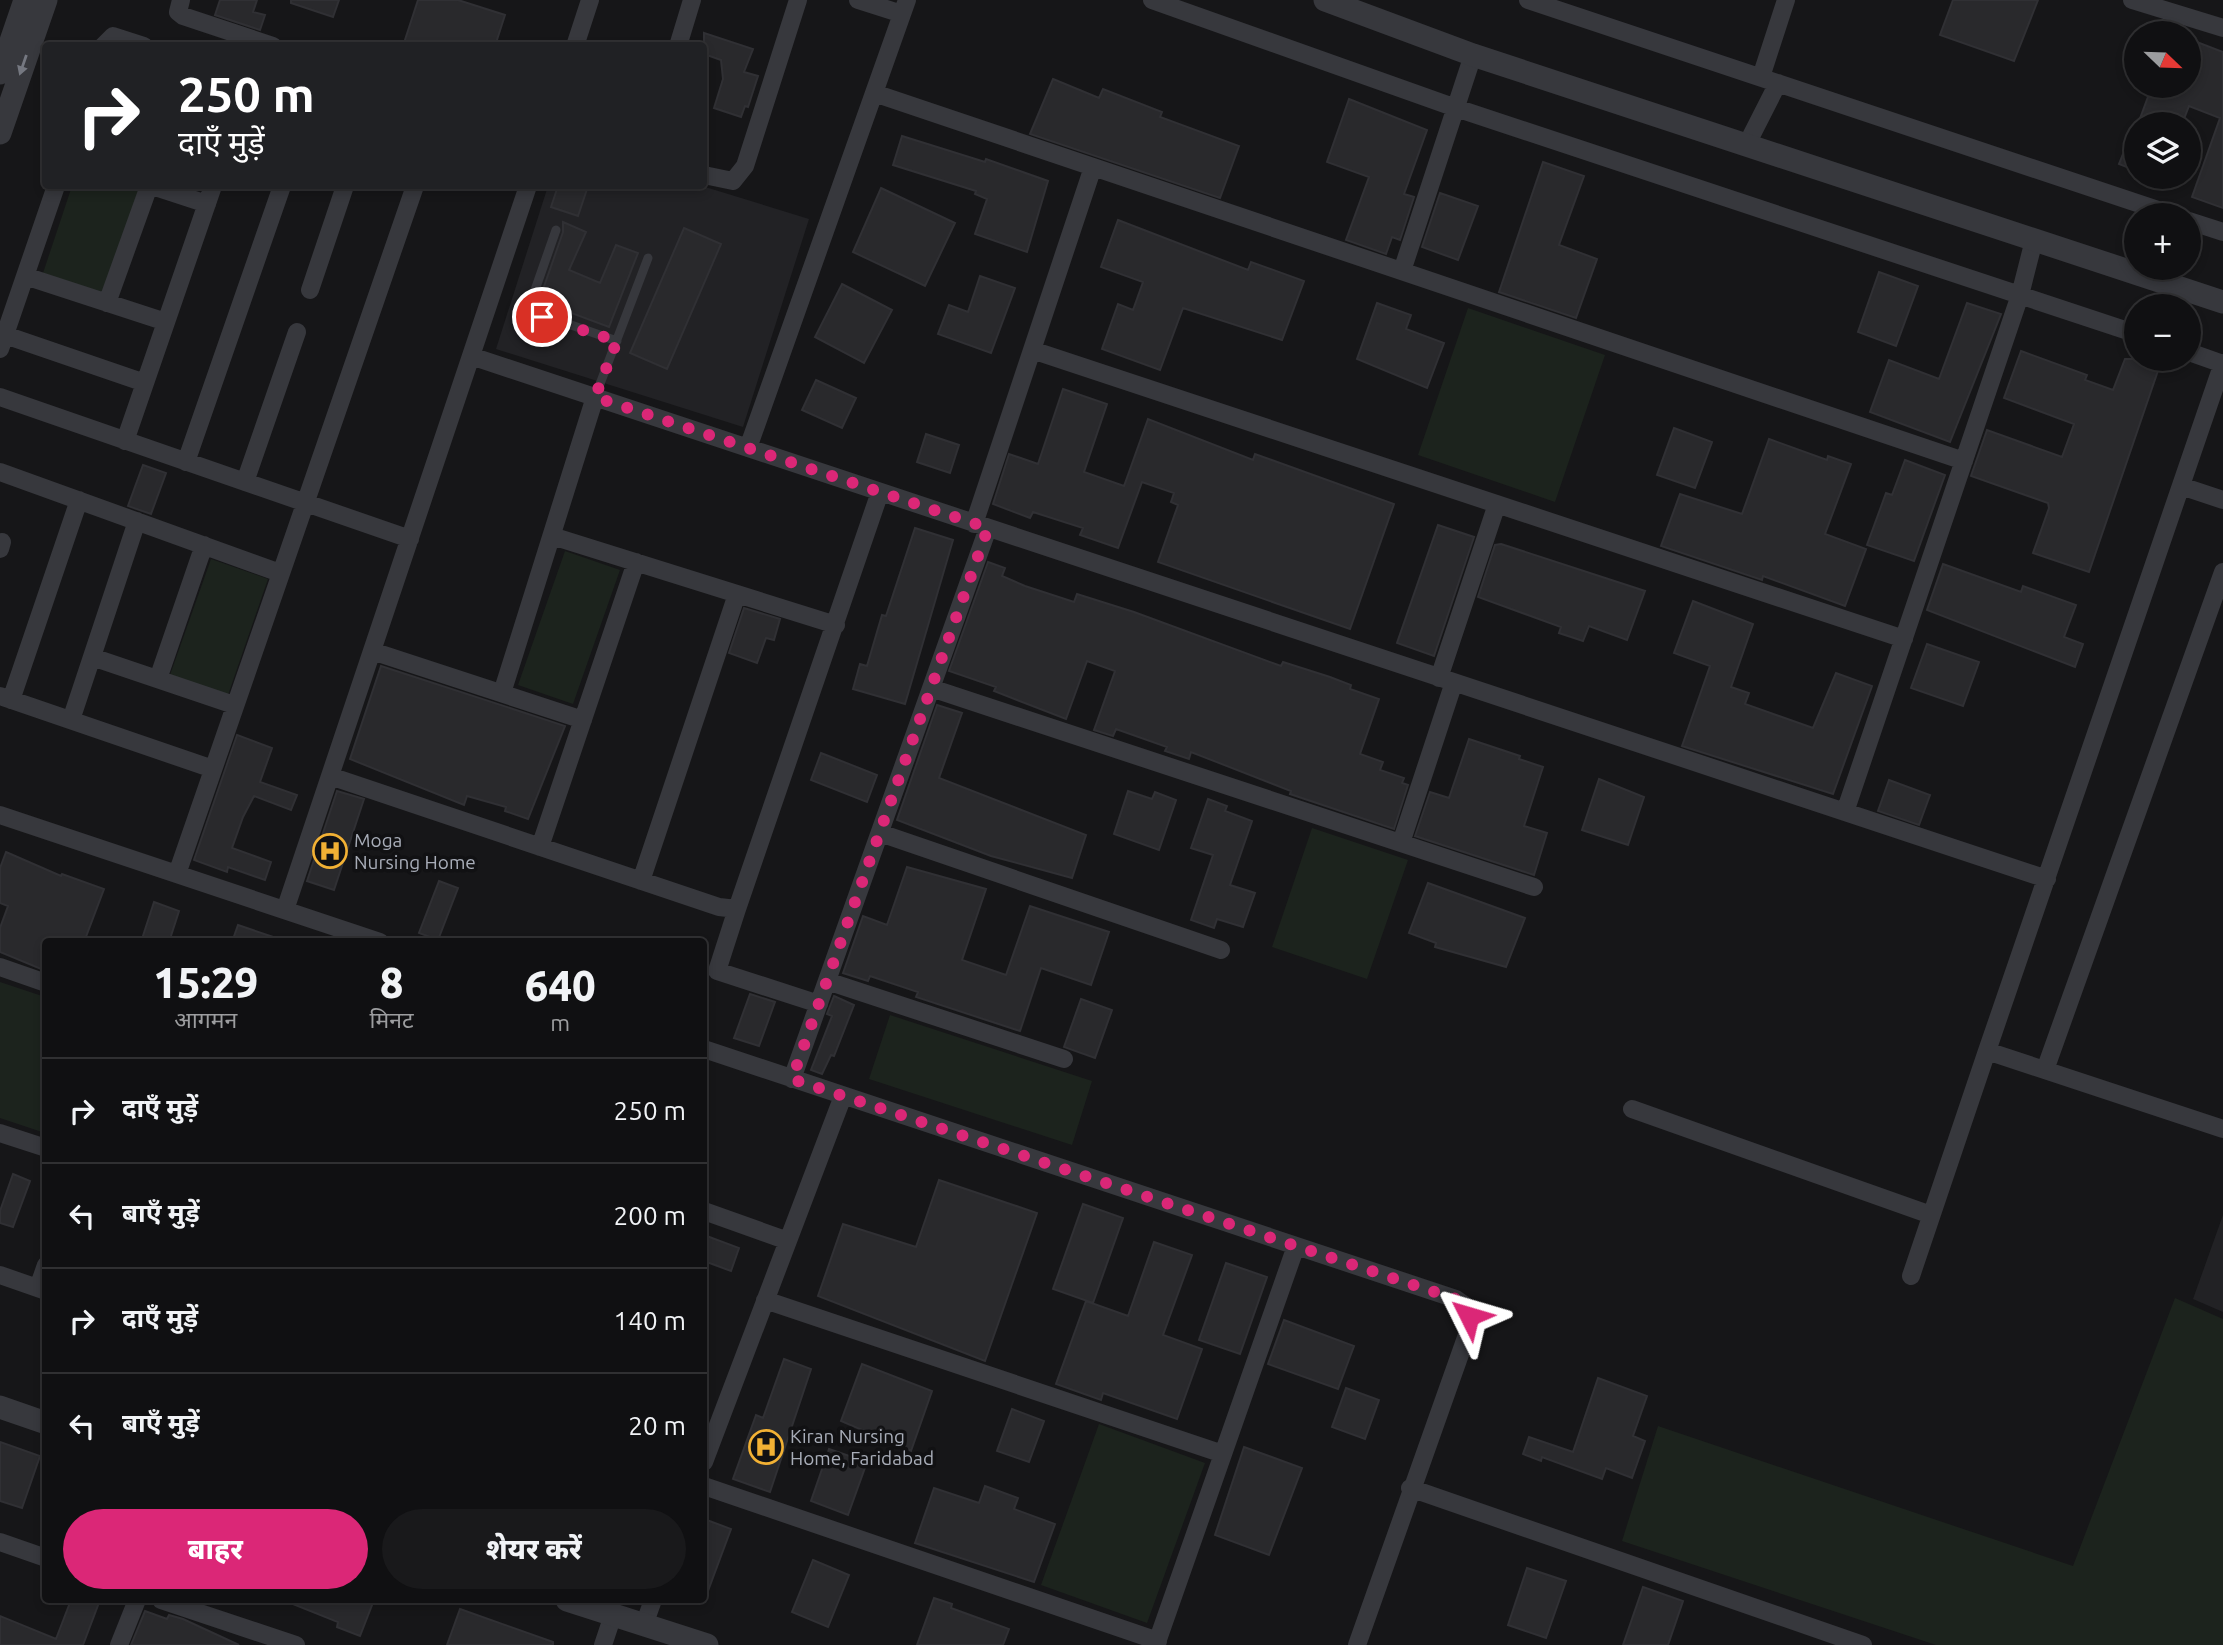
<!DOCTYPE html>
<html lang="hi">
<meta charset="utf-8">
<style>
body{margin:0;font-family:Ubuntu,"Noto Sans Devanagari",sans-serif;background:#19191b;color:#f1f3f6;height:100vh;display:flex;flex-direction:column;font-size:26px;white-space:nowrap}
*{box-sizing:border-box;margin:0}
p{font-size:23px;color:#9c9d9f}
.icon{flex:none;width:38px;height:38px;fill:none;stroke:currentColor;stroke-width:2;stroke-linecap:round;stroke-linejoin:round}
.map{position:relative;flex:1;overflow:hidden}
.drawer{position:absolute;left:42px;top:938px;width:665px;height:665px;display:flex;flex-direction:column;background:#101012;border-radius:7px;box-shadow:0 4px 10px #0003,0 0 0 2px #303032}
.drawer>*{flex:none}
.top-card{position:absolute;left:42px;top:42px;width:665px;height:147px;border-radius:7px;box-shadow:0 4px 10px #0003,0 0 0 2px #303032;background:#202124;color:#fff;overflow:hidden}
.needle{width:46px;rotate:113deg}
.buttons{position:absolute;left:2124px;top:21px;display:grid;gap:14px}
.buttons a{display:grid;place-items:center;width:77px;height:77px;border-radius:50%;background:#101012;box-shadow:0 4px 10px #0003,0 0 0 2px #303032;font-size:35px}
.pin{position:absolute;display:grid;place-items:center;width:60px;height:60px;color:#fff;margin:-30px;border:4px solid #fff;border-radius:50%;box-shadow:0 2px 7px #0007}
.me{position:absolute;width:77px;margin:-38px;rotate:310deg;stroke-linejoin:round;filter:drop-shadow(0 0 5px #0008)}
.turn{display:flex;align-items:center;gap:24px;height:147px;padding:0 21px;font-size:32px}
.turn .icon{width:91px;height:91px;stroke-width:2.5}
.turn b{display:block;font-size:49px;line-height:60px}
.eta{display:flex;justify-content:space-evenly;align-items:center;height:119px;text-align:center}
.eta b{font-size:42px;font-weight:800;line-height:49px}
.cta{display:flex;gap:14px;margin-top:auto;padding:14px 21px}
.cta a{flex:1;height:80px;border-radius:42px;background:#db2777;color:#fff;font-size:28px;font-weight:800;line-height:80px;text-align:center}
.cta a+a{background:#19191b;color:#f1f3f6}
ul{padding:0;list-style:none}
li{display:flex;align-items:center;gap:21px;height:105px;padding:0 21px;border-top:2px solid #303032}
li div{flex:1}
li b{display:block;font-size:26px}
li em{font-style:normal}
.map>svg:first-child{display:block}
</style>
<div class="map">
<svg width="2223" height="1645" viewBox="0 0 2223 1645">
<rect width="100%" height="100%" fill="#161618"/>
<path fill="#222225" d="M548,186H702L809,219L743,427L496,349Z
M2223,1215V1312L2193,1299Z"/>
<path fill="#1c231d" d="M72,186H126L140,190L105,294L43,273Z
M1468,308L1605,355L1555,502L1418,455Z
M565,551L620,570L573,704L518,685Z
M211,559L268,579L228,695L170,675Z
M1312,828L1408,860L1367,979L1272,947Z
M0,982L45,997V1133L0,1118Z
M890,1015L1092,1081L1072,1145L869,1079Z
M2175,1298L2223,1319V1645H1936L1622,1541L1658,1426L2073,1566Z
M1099,1424L1205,1463L1147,1623L1041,1585Z"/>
<path fill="#29292c" stroke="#303034" stroke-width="2" d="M220,0H257L253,12L265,15L260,30L215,15Z
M291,0H339L333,17L291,3Z
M418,0H458L505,15L495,46H403Z
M1953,0H2038L2014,61L1940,35Z
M704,33L753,49L744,72L758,76L748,107L745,106L741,117L714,108L723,79L721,60L704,54Z
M2189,39L2223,52V208L2192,197L2220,118L2189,106L2182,124H2138L2152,86H2189Z
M1053,79L1099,98L1103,89L1162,112L1160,117L1239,146L1220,198L1030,134Z
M1349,99L1427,130L1404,194L1414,197L1400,240L1392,237L1386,254L1346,240L1369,177L1327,162Z
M2136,122H2137V171L2119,164Z
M902,136L985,162L986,159L1048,181L1027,252L975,234L987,199L975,194L976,191L893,165Z
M1543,162L1584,176L1559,245L1597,259L1576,318L1499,292Z
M558,186H588L578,216L551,207Z
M881,188L955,223L925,286L853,252Z
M1440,193L1478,206L1458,260L1422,247Z
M1118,220L1248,270L1251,262L1304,281L1282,340L1183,308L1160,370L1102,349L1118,304L1133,310L1143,282L1101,267Z
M563,222L586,232L569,270L600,283L616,245L638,253L609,327L539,301L563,232Z
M684,228L721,244L667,369L630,353Z
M1879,272L1918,286L1896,346L1858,332Z
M980,276L1015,288L991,353L938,334L949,305L968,312Z
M842,284L892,310L864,363L815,337Z
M1377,303L1411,315L1406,329L1444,343L1427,388L1357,359Z
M1967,303L2001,314L1950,442L1870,412L1889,360L1939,379Z
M2021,351L2087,375L2085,380L2113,390L2125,359H2162L2089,572L2033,553L2049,508L2048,503L1971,476L1987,430L2062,457L2074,424L2004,398Z
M816,380L856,398L842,428L802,410Z
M1063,389L1107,404L1084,472L1124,486L1148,419L1253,460L1255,454L1394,504L1350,629L1158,562L1178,505L1171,502L1174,493L1142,482L1118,548L1080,535L1083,528L1033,512L1030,518L993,504L1009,454L1038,464Z
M1674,428L1712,442L1695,488L1657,475Z
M926,434L959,445L950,473L917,462Z
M1769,439L1827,460L1828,456L1851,464L1825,534L1866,549L1845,606L1763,576L1762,580L1661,546L1680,494L1742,514Z
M1905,460L1945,475L1914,561L1867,545L1886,493L1892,495Z
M143,465L166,473L151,514L128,506Z
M1438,525L1474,537L1434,656L1397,643Z
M915,528L953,540L905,704L853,689L860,664L867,666L882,615L886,616Z
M1501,544L1645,591L1627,640L1589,626L1583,641L1559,633L1561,627L1478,597L1495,545Z
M988,562L1005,568L1002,576L1025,586L1074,602L1077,594L1134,612L1281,666L1283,662L1330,677L1351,685L1350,689L1379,699L1360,754L1383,762L1380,770L1404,778L1402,783L1408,785L1394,829L1290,794L1291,791L1191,752L1189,759L1165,751L1167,747L1116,729L1113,736L1094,730L1115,671L1087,661L1066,719L994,691L996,687L949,671Z
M1943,564L2021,592L2023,586L2076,605L2064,637L2083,644L2075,667L1927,610Z
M1693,601L1753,624L1731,687L1749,693L1745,704L1813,728L1836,673L1872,686L1833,794L1682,746L1710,666L1674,653Z
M744,608L780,619L774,640L766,638L757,663L729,653Z
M1927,644L1979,662L1963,706L1911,688Z
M381,666L565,726L528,819L505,811L506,807L467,796L464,805L350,759Z
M937,705L962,713L939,778L1086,835L1072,878L991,856L897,820Z
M237,735L272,748L260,782L297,795L291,810L254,796L243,817L232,848L271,862L265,880L228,867L227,872L194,860Z
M1469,739L1520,756L1519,759L1543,767L1524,826L1547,833L1534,875L1415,836L1430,792L1449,798Z
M821,753L877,775L867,802L811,780Z
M1599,779L1644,797L1628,845L1582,830Z
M1889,780L1930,795L1919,825L1878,811Z
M337,791L364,799L334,890L307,881Z
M1128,791L1152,799L1155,792L1176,800L1159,850L1114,834Z
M1208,799L1227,806L1225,811L1252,821L1230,885L1255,893L1243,927L1217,919L1214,928L1191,920L1213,855L1191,848Z
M6,852L61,876L62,874L104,889L84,942H46V971L0,952V928L8,906L0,903V868Z
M907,867L986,889L962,960L1006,975L1030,906L1109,932L1091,985L1041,968L1020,1031L916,997L918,992L870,976L868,981L843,973L863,916L887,925Z
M439,881L458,888L438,940L419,933Z
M1428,883L1525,918L1506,967L1435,947L1436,943L1409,933Z
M154,902L179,911L169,942H141Z
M238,925L279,939L278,942H232Z
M750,994L775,1002L759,1046L734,1038Z
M834,996L854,1005L834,1056L831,1055L822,1074L811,1070L832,1016L827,1014Z
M1081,999L1112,1010L1095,1058L1064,1047Z
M13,1174L30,1181L13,1227L0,1223V1211Z
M939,1180L1037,1213L985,1361L818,1296L843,1224L916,1247Z
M1083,1204L1123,1218L1093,1303L1053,1289Z
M704,1235L739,1248L731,1271L704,1261Z
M1154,1242L1192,1255L1163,1335L1202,1349L1177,1419L1103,1393L1101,1400L1056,1384L1086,1301L1128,1316Z
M1226,1263L1267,1277L1240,1354L1199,1340Z
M1284,1320L1354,1346L1338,1389L1268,1364Z
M784,1359L811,1369L770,1492L733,1479L756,1415L763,1418Z
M862,1364L932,1391L911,1451L841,1421Z
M1598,1378L1647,1396L1633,1436L1645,1441L1632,1478L1606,1468L1602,1479L1542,1457L1541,1461L1523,1454L1529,1437L1573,1452Z
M1346,1388L1379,1400L1365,1439L1332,1427Z
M1012,1409L1044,1421L1029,1462L997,1451Z
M0,1442L40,1456L22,1508L0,1501Z
M1244,1447L1302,1468L1269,1555L1215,1535Z
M829,1449L867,1462L848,1515L811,1501Z
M985,1486L1018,1498L1014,1509L1055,1524L1034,1582L915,1543L934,1488L979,1503Z
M704,1519L731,1529L705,1599L704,1598Z
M813,1560L849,1575L828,1627L792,1612Z
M1527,1568L1566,1581L1546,1638L1508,1625Z
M1643,1587L1683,1601L1668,1645H1623Z
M934,1598L952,1604L951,1608L1009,1629L1003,1645H917Z
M71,1600H100L83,1645H0V1616L56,1639Z
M283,1600H374L360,1636L337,1627L338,1622Z
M460,1609L553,1642V1645H447Z
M145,1611L167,1619L169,1615L183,1619L239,1645H131Z"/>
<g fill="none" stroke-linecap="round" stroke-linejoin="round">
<path stroke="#37383d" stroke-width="9" d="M556,230L528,310L617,341
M595,397L648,258"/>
<path stroke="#37383d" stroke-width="18" d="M181,0L178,12L183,16L273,46
M858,0L902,14
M1152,0L1456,108L2137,334
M1528,0L2173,215
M2132,0L2223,28
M103,46L113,36L144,46
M575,46L590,0
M678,46L692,0
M1761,77L1786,0
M874,93L1964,461
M1746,146L1778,83
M704,175L733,181L745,166L798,0
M152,186L207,204
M2189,221L2223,232
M1402,271L1473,55
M25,276L166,322
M310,290L345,186
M107,303L149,186
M5,335L145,383
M0,349L56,186
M1032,350L1904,639
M2189,352L2223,364
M471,356L2047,879
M2223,363L1987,1051L2223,1129
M0,397L410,539
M125,441L213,186
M748,448L907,0
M186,462L282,186
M0,472L280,573
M245,482L297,332
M2181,486L2223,500
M974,524L1093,167
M552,536L836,625
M0,549L2,542
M372,651L583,720
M92,657L234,705
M1439,678L1497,504
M158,679L204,545
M931,688L1534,887
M502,693L595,397
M0,696L213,769
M11,700L79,500
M71,720L137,521
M330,776L719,907L737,909L880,492
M1845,812L2020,295L2034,240
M0,815L380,942
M880,833L1221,950
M1401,843L1454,682
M540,847L636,562
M177,874L415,186
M641,881L737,594
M737,909L717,971L819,1004
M285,910L528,186
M0,967L46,983
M827,981L1064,1059
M704,1049L1456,1299L1466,1306L1469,1329L1357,1645
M2045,1070L2223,572
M792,1079L988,528
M1632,1109L1931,1215
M0,1133L46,1148
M704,1211L788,1241
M0,1275L46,1291
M1911,1276L1987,1051
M38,1288L46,1265
M765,1300L1223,1454
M704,1462L843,1096
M704,1486L1158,1641
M1410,1488L1863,1645
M0,1542L46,1558
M161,1600L296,1645
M644,1625L653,1600
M119,1645L137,1600
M603,1645L613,1615
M1156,1645L1296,1246"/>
<path stroke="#37383d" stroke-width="23" d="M1325,0L1473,55L2223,302
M0,73L25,0
M0,133L46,0
M0,1407L46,1423
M567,1600L707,1645"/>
</g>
<defs><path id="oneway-solid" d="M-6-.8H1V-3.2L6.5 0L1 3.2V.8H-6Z" transform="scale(1.75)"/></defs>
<use fill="#757881" href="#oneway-solid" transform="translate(23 65) rotate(109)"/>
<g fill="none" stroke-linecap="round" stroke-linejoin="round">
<path stroke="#db2777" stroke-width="12" stroke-dasharray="0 21.6" d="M542,317L617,341L595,397L988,528L792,1079L1456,1299L1466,1306L1469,1316"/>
</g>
<defs>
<g id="hospital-ring" transform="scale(1.75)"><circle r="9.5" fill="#111113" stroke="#f2b134" stroke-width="1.5"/><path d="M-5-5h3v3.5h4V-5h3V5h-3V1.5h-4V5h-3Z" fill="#f2b134"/></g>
</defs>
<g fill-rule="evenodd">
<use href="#hospital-ring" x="330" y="851"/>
<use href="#hospital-ring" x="766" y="1447"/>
</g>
<g text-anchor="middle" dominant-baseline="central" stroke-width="7" stroke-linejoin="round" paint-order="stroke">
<g font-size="19" fill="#a8adb8" stroke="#111113" text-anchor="start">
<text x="354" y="840">Moga<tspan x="354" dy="22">Nursing Home</tspan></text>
<text x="790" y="1436">Kiran Nursing<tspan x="790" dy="22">Home, Faridabad</tspan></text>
</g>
</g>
</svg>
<div class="buttons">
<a><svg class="needle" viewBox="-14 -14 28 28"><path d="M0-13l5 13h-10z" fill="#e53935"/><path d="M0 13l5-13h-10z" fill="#9c9d9f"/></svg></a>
<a><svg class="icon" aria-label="layers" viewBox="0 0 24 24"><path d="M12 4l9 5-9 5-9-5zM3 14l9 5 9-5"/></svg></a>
<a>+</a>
<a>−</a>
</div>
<div class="pin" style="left:542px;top:317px;background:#d93025"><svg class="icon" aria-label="arrive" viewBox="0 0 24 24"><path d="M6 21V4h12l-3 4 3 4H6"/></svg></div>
<svg class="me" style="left:1469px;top:1316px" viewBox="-20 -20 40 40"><path d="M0-17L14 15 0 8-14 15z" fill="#db2777" stroke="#fff" stroke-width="4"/></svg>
<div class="top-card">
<div class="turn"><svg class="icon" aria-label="right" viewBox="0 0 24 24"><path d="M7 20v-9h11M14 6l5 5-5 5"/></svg><div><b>250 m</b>दाएँ मुड़ें</div></div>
</div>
<section class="drawer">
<div class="eta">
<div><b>15:29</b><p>आगमन</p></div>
<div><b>8</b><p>मिनट</p></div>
<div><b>640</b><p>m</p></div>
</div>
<ul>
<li><svg class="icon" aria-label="right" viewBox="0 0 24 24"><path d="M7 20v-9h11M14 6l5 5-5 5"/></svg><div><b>दाएँ मुड़ें</b></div><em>250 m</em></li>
<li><svg class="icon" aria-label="left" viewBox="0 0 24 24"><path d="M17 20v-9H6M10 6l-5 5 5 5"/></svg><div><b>बाएँ मुड़ें</b></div><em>200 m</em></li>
<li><svg class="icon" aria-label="right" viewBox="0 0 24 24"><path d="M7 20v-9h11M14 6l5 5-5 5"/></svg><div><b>दाएँ मुड़ें</b></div><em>140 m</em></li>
<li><svg class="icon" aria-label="left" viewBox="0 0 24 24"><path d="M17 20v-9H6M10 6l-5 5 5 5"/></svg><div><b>बाएँ मुड़ें</b></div><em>20 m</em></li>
</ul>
<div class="cta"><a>बाहर</a><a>शेयर करें</a></div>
</section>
</div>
